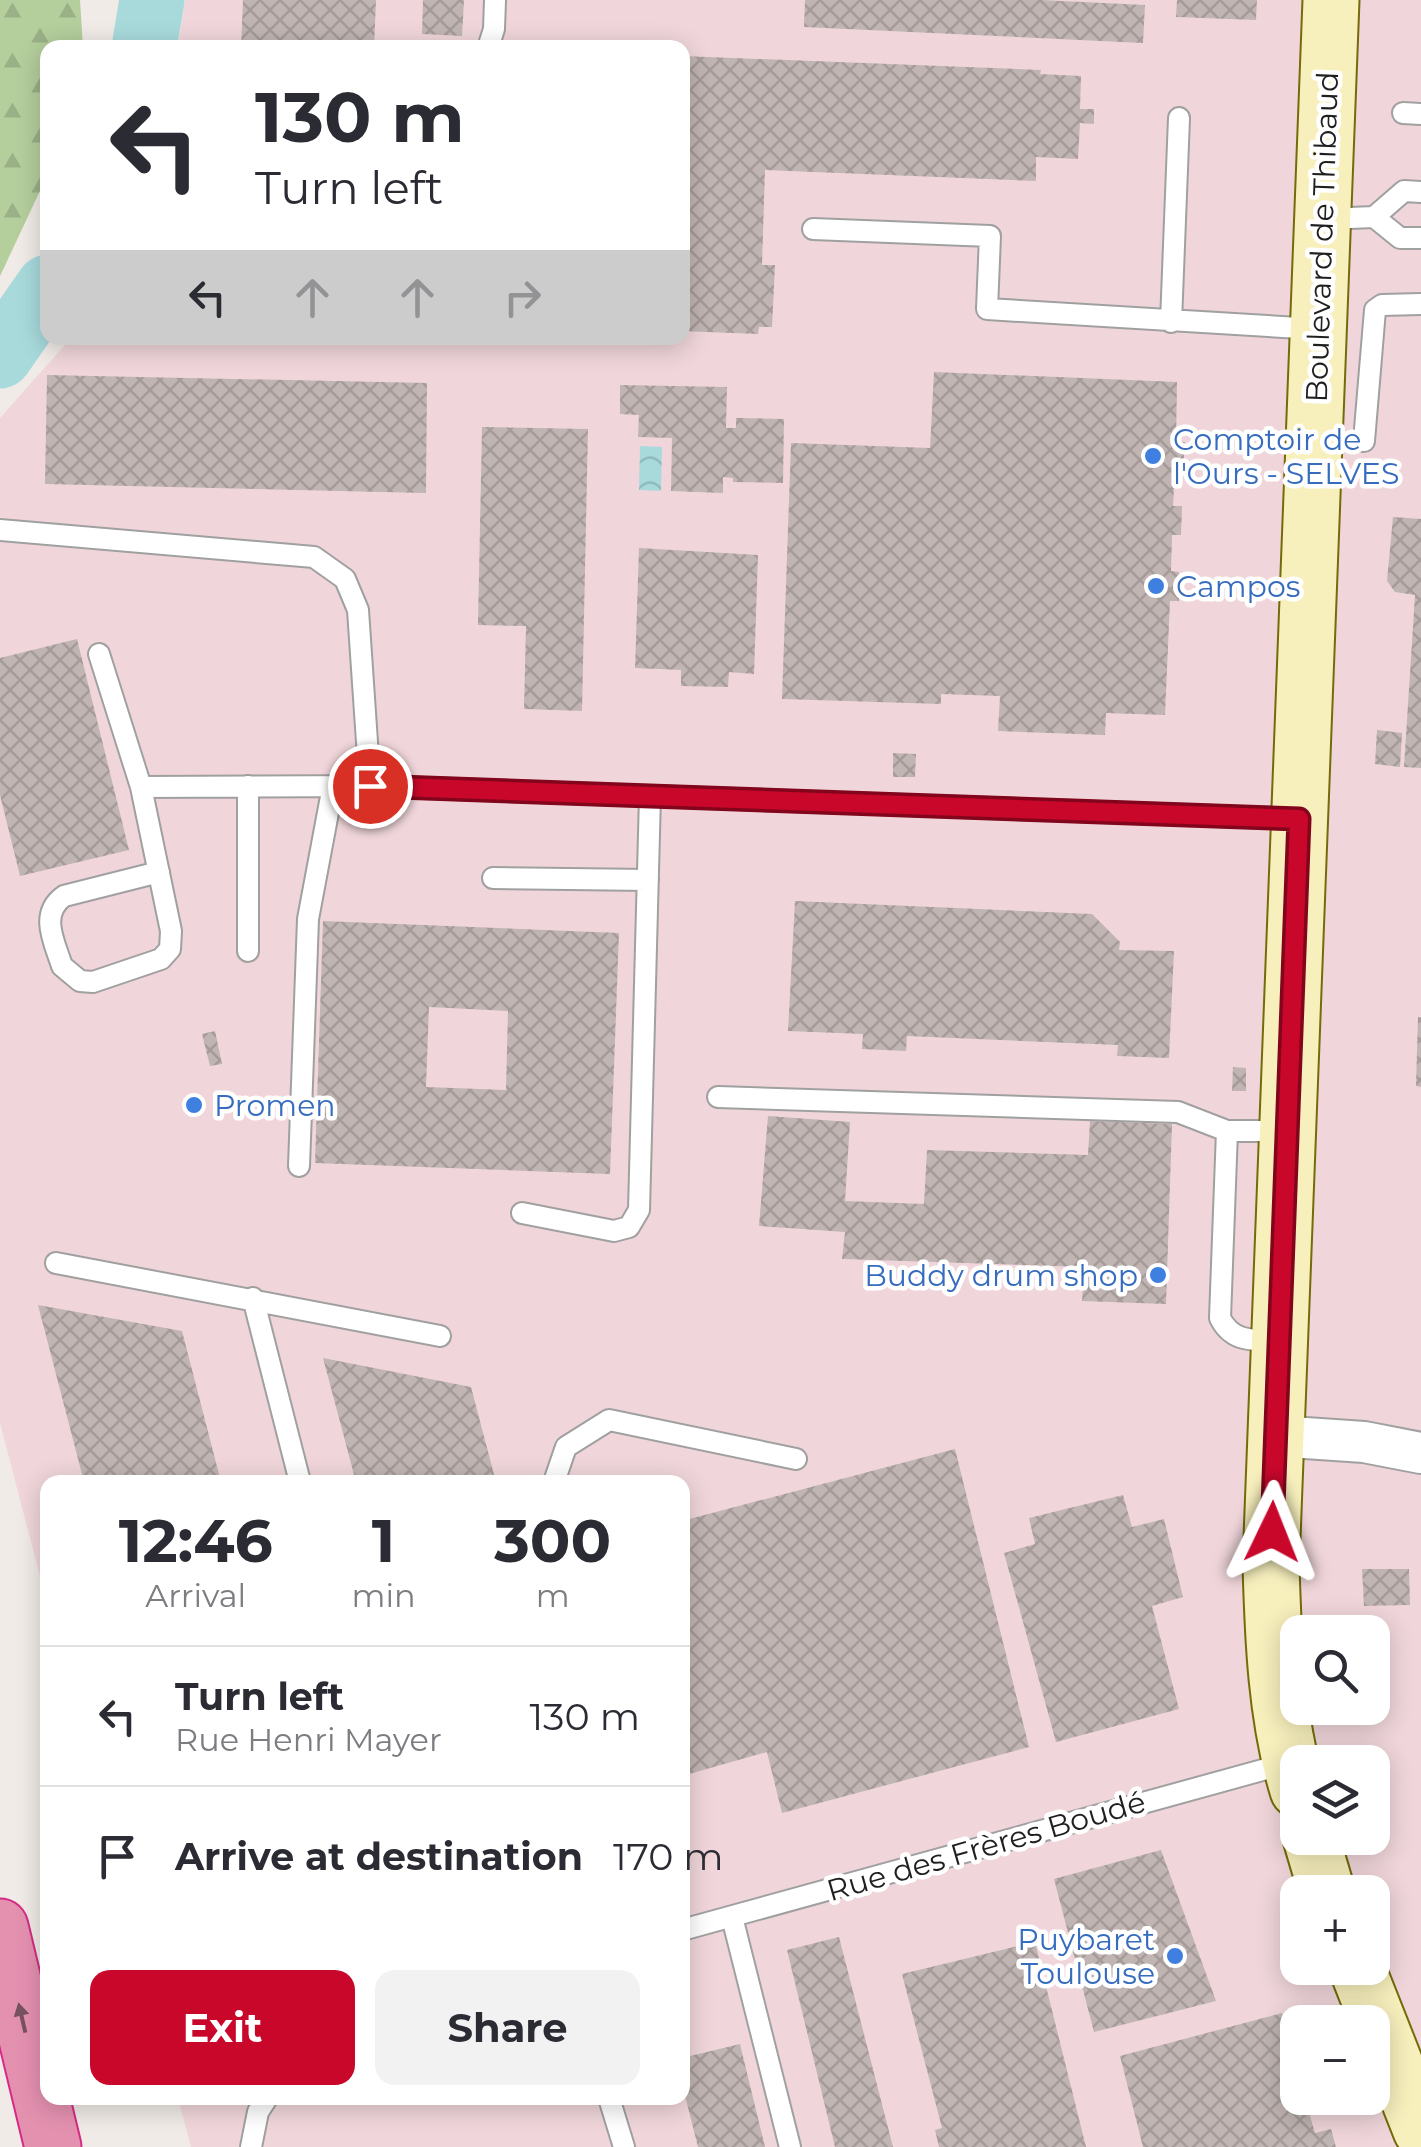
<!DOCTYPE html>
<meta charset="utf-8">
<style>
body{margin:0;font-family:Montserrat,sans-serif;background:#f2f2f3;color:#2b2b33;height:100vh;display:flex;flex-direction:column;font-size:38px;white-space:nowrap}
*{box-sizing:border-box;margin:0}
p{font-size:32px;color:#7c7c81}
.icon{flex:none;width:55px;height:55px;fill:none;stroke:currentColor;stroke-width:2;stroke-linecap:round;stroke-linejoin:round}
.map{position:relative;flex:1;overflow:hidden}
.panel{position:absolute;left:40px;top:1475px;width:650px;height:630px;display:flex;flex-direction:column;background:#fff;border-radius:20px;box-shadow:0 5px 25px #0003}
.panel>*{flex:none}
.guide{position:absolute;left:40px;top:40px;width:650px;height:305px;border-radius:20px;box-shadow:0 5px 25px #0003;background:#fff;color:#2b2b33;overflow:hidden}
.buttons{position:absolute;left:1280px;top:1615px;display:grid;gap:20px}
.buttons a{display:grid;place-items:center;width:110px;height:110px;border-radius:20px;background:#fff;box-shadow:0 5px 25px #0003;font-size:50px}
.pin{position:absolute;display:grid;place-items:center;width:85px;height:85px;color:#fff;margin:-42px;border:5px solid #fff;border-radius:50%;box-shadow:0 2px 10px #0007}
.me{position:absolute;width:110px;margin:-55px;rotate:2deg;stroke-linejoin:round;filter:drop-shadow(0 0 8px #0008)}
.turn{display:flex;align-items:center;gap:35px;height:210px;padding:0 50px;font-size:45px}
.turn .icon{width:130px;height:130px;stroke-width:2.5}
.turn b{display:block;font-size:70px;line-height:85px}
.lanes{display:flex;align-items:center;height:95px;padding:0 50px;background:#0003;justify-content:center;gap:50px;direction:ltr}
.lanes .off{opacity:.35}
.eta{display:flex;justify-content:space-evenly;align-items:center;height:170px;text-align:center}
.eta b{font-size:60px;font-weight:700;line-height:70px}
.action{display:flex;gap:20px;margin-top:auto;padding:20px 50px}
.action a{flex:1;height:115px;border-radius:20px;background:#c8072b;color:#fff;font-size:40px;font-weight:700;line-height:115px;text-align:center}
.action a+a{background:#f2f2f3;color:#2b2b33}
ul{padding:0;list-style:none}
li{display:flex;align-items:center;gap:30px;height:140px;padding:0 50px;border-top:2px solid #e1e1e2}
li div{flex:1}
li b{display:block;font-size:38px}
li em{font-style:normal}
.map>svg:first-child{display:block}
</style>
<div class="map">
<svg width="1421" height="2147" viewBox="0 0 1421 2147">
<defs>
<pattern id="forest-firs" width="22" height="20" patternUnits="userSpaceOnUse" patternTransform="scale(2.5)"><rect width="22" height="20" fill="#b4ce9c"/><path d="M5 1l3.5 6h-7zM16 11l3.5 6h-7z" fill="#9ab086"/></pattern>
<pattern id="water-waves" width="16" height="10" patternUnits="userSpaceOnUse" patternTransform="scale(2.5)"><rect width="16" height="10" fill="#a8dadc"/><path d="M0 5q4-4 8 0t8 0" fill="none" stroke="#90bbbc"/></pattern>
<pattern id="building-cross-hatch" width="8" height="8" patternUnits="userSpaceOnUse" patternTransform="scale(2.5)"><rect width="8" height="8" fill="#c0b5b2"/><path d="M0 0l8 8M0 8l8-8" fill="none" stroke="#a59b99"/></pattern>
</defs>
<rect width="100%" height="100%" fill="#f0ebe6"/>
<path fill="#f0d6da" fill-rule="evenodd" d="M185,0H1421V2147H191L178,2098H682V1482H48L47,1603L0,1423V418L71,338H682V48L178,47ZM1298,1632H1372V1708H1298ZM1298,1762H1372V1838H1298ZM1298,1892H1372V1968H1298ZM1298,2022H1372V2098H1298Z"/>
<path fill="url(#forest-firs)" d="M0,0H80L83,47L48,48L47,176L0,276Z"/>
<path fill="url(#water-waves)" d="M640,446L662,447L661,491L639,490Z"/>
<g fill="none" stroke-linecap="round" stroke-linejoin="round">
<path stroke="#a8dadc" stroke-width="65" d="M144,48L152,0
M0,356L48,287"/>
</g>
<path fill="url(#building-cross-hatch)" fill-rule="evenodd" d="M243,0H376L374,48H241Z
M423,0H464L462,36L422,34Z
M805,0H1041L1145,5L1143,43L804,27Z
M1177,0H1257L1256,20L1176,17Z
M682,56L1041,70L1040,74L1081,76L1080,109H1094V124L1080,123L1078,159L1036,157V181L765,170L762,265H775L772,327H759L758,334L682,331Z
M934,372L1177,382L1176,441L1185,442L1183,471H1175L1173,506H1182L1181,535H1172L1171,571L1179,572V601H1170L1165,715L1106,713L1105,735L998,731L1000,696L941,694V704L782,699L791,443L930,448Z
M47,375L427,383L426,493L45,484Z
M620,385L727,387L726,428H736V418L784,419L783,483L733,482V478L723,477V493L671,491L672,438L638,437L639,415L620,414Z
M482,427L588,429L582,711L524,709L526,626L478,625Z
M1393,517L1421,519V768L1404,767L1415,595L1395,592L1387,581Z
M639,548L758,555L754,674L729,672L728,687L681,686V670L635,668Z
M77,639L129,850L20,876L0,795V658Z
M1377,730L1402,733L1400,767L1375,764Z
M893,753L916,754L915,777H893Z
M795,901L1092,914L1120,942L1119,950L1174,951L1169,1058L1117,1056L1118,1045L907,1036L906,1051L862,1049L863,1034L788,1031Z
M323,921L619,933L610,1174L315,1163ZM429,1007L508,1011L506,1090L426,1087Z
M1418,1017H1421V1087L1416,1086Z
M215,1031L222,1064L210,1066L202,1034Z
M1233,1067L1246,1068V1091H1232Z
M768,1116L850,1122L845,1201L924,1204L927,1150L1088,1155L1090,1121L1172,1124L1166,1304L1082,1301L1084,1267L842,1259L845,1232L759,1226Z
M38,1305L182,1331L221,1482H84Z
M323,1358L471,1387L496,1482H356Z
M955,1449L1029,1747L782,1813L767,1752L682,1776V1521Z
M1123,1495L1132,1527L1164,1519L1183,1597L1152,1606L1179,1709L1056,1742L1004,1553L1035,1544L1029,1518Z
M1362,1569H1409L1410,1605L1364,1606Z
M1161,1850L1216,2001L1094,2032L1054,1879Z
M839,1937L893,2147H835L787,1950Z
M1035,1942L1086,2147H939L935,2130L942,2128L902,1974Z
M1282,2013L1288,2039L1282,2040L1286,2060L1295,2057L1298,2064V2098H1310L1312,2108L1308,2109L1315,2133L1331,2129L1336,2147H1143L1120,2056Z
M740,2044L765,2147H698L682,2084V2058Z"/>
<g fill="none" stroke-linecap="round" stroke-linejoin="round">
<g stroke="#a0a0a0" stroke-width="24">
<path id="lane" d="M488,48L494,29L495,0
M1403,113L1421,114
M1374,217L1400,238H1421
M1325,219L1374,217L1404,191L1421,192
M813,229L990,236L987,309L1316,329
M1171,322L1179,118
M1364,441L1375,310L1382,305L1421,304
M0,530L314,557L345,579L358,610L370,786
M99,654L141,787L171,931L170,949L161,959L93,982L80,981L62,966C54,941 39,914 64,896L159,872
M248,786V951
M141,787L370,786L1297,819
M493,878L648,880
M718,1097L1178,1112L1227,1131H1285
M1227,1131L1220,1318C1232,1342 1252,1340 1276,1341
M299,1166L308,919L333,786
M522,1213L614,1231L629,1227L639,1210L650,796
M56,1263L440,1336
M253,1298L300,1482
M554,1482L566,1447L609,1420L796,1459
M732,1917L790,2147
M682,1930L1288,1763
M609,2098L624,2147
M251,2147L258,2112L267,2098"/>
</g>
<g stroke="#a0a0a0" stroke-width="44">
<path id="street" d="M1276,1436L1364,1442L1421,1453"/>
</g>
<g stroke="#746b09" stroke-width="59">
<path id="secondary" d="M1298,1790C1276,1718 1273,1638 1271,1564L1331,0
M1311,1838L1327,1892
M1357,1968L1421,2130"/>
</g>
<g stroke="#d52b86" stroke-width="59">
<path id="highway" d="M0,1927L53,2147"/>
</g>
<use href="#lane" stroke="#fff" stroke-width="20"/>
<use href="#street" stroke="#fff" stroke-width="40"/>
<use href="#secondary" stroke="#f7efbc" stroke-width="55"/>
<use href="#highway" stroke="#e491b0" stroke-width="55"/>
</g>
<defs><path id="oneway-solid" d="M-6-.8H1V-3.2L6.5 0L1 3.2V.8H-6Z" transform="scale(2.5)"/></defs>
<use fill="#785260" href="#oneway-solid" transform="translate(22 2018) rotate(-103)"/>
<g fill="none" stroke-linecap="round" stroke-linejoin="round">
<g stroke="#82051c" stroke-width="25">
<path id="route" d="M370,786L1299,819L1272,1532"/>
</g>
<use href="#route" stroke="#c8072b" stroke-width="18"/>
</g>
<g fill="#3f7fe0" stroke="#fff" stroke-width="4">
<circle cx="1153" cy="456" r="10"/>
<circle cx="1156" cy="586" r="10"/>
<circle cx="194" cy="1105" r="10"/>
<circle cx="1158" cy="1275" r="10"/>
<circle cx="1175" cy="1956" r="10"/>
</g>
<g text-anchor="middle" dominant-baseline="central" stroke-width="9" stroke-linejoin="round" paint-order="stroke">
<g font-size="30" fill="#1f1f1f" stroke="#fff">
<text transform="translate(1322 237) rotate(-88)">Boulevard de Thibaud</text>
<text transform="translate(986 1846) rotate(-16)">Rue des Frères Boudé</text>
</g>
<g font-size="30" fill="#366cbe" stroke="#fff" text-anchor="start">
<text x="1173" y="439">Comptoir de<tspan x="1173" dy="34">l'Ours - SELVES</tspan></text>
<text x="1176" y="586">Campos</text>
<text x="214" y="1105">Promen</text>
<text x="1138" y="1275" text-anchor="end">Buddy drum shop</text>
<text x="1155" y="1939" text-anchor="end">Puybaret<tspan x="1155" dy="34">Toulouse</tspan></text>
</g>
</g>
</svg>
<div class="buttons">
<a><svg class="icon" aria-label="search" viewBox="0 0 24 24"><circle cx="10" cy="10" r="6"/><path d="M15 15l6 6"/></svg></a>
<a><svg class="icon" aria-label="layers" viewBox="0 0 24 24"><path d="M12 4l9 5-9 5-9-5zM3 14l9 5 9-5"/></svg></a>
<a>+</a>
<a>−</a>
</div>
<div class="pin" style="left:370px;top:786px;background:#d93025"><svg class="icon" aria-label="arrive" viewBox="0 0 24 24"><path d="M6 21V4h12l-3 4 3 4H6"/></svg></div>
<svg class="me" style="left:1272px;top:1532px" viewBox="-20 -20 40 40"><path d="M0-17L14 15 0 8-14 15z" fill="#c8072b" stroke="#fff" stroke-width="4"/></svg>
<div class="guide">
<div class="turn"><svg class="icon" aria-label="left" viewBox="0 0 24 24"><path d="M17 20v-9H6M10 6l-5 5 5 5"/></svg><div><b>130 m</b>Turn left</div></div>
<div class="lanes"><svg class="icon" aria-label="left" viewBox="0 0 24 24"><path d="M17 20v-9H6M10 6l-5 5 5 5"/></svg><svg class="icon off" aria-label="ahead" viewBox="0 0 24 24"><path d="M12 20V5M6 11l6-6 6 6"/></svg><svg class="icon off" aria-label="ahead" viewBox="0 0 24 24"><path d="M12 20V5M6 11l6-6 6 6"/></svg><svg class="icon off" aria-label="right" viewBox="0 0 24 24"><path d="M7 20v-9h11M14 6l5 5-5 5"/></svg></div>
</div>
<section class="panel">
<div class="eta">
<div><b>12:46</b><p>Arrival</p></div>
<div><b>1</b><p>min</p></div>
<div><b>300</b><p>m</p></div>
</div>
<ul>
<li><svg class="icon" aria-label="left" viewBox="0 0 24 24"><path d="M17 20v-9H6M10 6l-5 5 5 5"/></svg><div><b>Turn left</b><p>Rue Henri Mayer</p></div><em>130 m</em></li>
<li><svg class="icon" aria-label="arrive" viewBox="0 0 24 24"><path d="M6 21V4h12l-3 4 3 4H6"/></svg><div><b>Arrive at destination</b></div><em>170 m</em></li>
</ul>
<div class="action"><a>Exit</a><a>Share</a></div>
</section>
</div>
